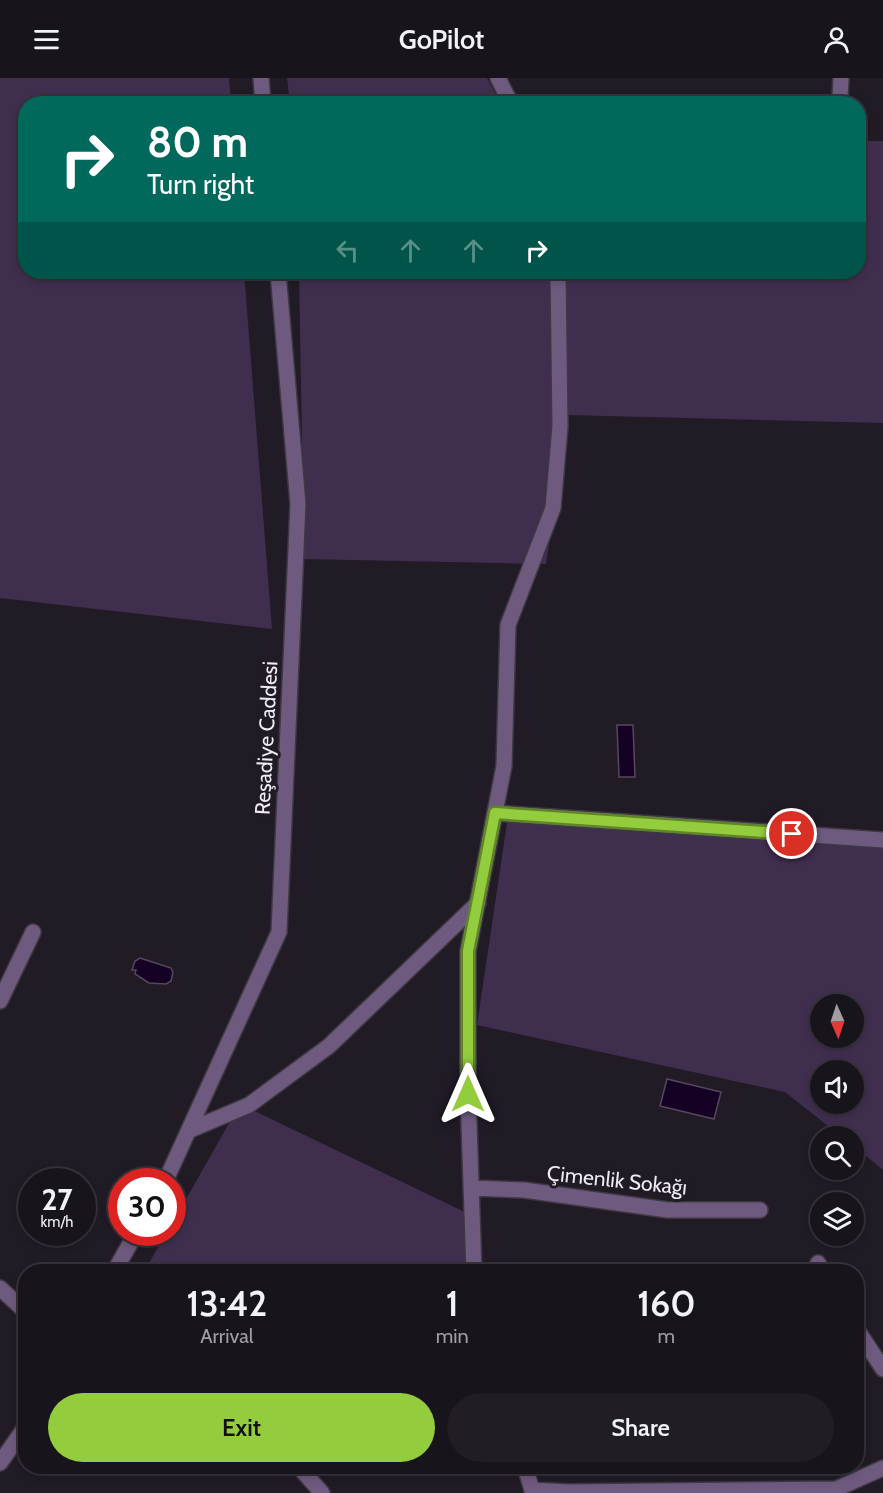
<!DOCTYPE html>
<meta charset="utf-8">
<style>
body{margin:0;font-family:Cabin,sans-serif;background:#211d25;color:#f1f3f6;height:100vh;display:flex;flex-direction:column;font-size:22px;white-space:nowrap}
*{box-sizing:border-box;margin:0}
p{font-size:20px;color:#9f9ea3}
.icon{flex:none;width:33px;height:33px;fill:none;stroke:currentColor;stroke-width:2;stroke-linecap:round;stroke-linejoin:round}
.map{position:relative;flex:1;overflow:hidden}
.panel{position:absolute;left:18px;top:1186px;width:846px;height:210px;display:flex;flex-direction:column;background:#18141c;border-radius:24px;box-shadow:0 3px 9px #0003,0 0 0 2px #36333b}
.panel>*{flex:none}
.hud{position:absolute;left:18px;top:18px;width:848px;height:183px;border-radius:24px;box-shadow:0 3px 9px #0003,0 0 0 2px #36333b;background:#00695c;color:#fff;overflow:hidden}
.needle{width:39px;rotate:177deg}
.tools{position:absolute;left:810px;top:916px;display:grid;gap:12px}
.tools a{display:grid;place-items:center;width:54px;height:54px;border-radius:50%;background:#18141c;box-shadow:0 3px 9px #0003,0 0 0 2px #36333b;font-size:30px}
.speed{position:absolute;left:18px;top:1090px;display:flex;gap:12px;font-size:30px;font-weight:700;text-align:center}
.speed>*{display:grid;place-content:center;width:78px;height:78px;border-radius:50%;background:#18141c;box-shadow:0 3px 9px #0003,0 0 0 2px #36333b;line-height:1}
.speed small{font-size:15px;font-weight:400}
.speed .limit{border:9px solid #d22;background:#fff;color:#111}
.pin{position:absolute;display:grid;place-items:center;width:51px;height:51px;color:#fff;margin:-26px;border:3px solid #fff;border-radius:50%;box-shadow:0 2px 6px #0007}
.me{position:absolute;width:66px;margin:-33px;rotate:0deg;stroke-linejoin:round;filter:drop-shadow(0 0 4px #0008)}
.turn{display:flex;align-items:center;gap:21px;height:126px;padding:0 30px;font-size:27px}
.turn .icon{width:78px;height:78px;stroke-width:2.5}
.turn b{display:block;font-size:42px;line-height:51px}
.lanes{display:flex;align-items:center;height:57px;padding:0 30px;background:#0003;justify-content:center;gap:30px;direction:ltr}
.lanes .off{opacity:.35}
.eta{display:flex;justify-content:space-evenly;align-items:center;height:102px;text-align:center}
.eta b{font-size:36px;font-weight:600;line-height:42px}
.cta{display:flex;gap:12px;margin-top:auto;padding:12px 30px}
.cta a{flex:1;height:69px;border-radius:36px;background:#93cd3e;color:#111;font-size:24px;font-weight:600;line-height:69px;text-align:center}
.cta a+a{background:#211d25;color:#f1f3f6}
header{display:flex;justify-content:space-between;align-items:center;height:78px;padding:0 30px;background:#18141c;font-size:27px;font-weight:600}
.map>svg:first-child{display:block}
</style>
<header><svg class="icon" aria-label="menu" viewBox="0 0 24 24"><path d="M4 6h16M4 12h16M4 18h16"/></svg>GoPilot<svg class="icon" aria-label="person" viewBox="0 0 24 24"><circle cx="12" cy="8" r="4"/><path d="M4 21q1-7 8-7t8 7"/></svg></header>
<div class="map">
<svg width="883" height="1415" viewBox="0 0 883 1415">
<rect width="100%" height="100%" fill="#201b25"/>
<path fill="#402e4f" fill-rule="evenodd" d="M0,0H229L231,25L26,26V194H244L272,551L0,520Z
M287,0H487L500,25H290Z
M858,63H883V345L567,337L546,486L304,481L299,194H858Z
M508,738L883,763V1092L854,1068V1059H842L785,1014L477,947ZM820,927H854V960H820ZM820,993H854V1026H820Z
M240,1026L471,1137L475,1194H144L166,1155H172L173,1144Z"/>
<path fill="#150123" stroke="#574861" stroke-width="1.5" d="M617,647H633L635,699H619Z
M140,880L171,890L173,894L171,903L166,906L149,905L135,896L136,892H132L135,883Z
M667,1001L721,1014L714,1041L660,1028Z"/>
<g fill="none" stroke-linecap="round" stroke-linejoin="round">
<g stroke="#3d3842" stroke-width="18">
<path id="minor" d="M261,0L263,26
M498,0L511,26
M840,20L841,0
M495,735L883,762
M0,923L33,854
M190,1052L249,1027L329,968L478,825
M165,1104L279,854L298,426L278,194
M471,1110L524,1112L668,1132H760
M818,1185L823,1194
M114,1194L136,1155
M474,1194L468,1016V873L504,688L508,547L553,430L560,348L558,194
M0,1210L26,1234
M856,1250L883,1291
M0,1385L26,1348
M299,1389L322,1415
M525,1389L532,1412L569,1414L836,1411L838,1415
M836,1411L883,1390"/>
</g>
<use href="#minor" stroke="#6e5a7e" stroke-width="15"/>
</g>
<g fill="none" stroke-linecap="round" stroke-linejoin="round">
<g stroke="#608528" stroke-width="15">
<path id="route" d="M468,1016V873L495,735L792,756"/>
</g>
<use href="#route" stroke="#93cd3e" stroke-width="10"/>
</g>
<g text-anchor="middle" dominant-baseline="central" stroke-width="6" stroke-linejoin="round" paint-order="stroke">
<g font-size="21" fill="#f0ecf3" stroke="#201b25">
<text transform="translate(266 660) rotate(-87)">Reşadiye Caddesi</text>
<text transform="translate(617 1102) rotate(6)">Çimenlik Sokağı</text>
</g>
</g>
</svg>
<div class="tools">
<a><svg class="needle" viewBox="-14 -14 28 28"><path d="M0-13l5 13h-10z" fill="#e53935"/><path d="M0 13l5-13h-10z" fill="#9f9ea3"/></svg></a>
<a><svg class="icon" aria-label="sound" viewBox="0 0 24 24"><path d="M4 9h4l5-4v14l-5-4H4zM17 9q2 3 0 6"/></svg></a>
<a><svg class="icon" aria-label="search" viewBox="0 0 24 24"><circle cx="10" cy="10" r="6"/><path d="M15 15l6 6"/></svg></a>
<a><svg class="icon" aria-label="layers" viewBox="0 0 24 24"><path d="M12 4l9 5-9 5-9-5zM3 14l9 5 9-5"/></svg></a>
</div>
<div class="speed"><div>27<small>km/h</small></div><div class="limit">30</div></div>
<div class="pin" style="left:792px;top:756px;background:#d93025"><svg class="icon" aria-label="arrive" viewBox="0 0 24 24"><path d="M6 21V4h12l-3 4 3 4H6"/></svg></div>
<svg class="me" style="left:468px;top:1016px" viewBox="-20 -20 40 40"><path d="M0-17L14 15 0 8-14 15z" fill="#93cd3e" stroke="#fff" stroke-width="4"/></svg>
<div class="hud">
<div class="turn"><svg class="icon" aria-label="right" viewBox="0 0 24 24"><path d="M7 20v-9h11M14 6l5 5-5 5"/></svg><div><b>80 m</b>Turn right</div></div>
<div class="lanes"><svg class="icon off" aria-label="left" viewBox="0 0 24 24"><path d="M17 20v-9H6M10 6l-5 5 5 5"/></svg><svg class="icon off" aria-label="ahead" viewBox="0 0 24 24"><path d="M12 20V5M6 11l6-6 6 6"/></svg><svg class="icon off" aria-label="ahead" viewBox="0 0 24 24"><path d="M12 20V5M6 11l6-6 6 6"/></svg><svg class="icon" aria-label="right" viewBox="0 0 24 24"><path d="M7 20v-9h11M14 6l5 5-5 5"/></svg></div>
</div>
<section class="panel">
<div class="eta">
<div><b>13:42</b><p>Arrival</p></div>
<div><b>1</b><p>min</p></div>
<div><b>160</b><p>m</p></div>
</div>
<div class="cta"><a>Exit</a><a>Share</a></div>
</section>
</div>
